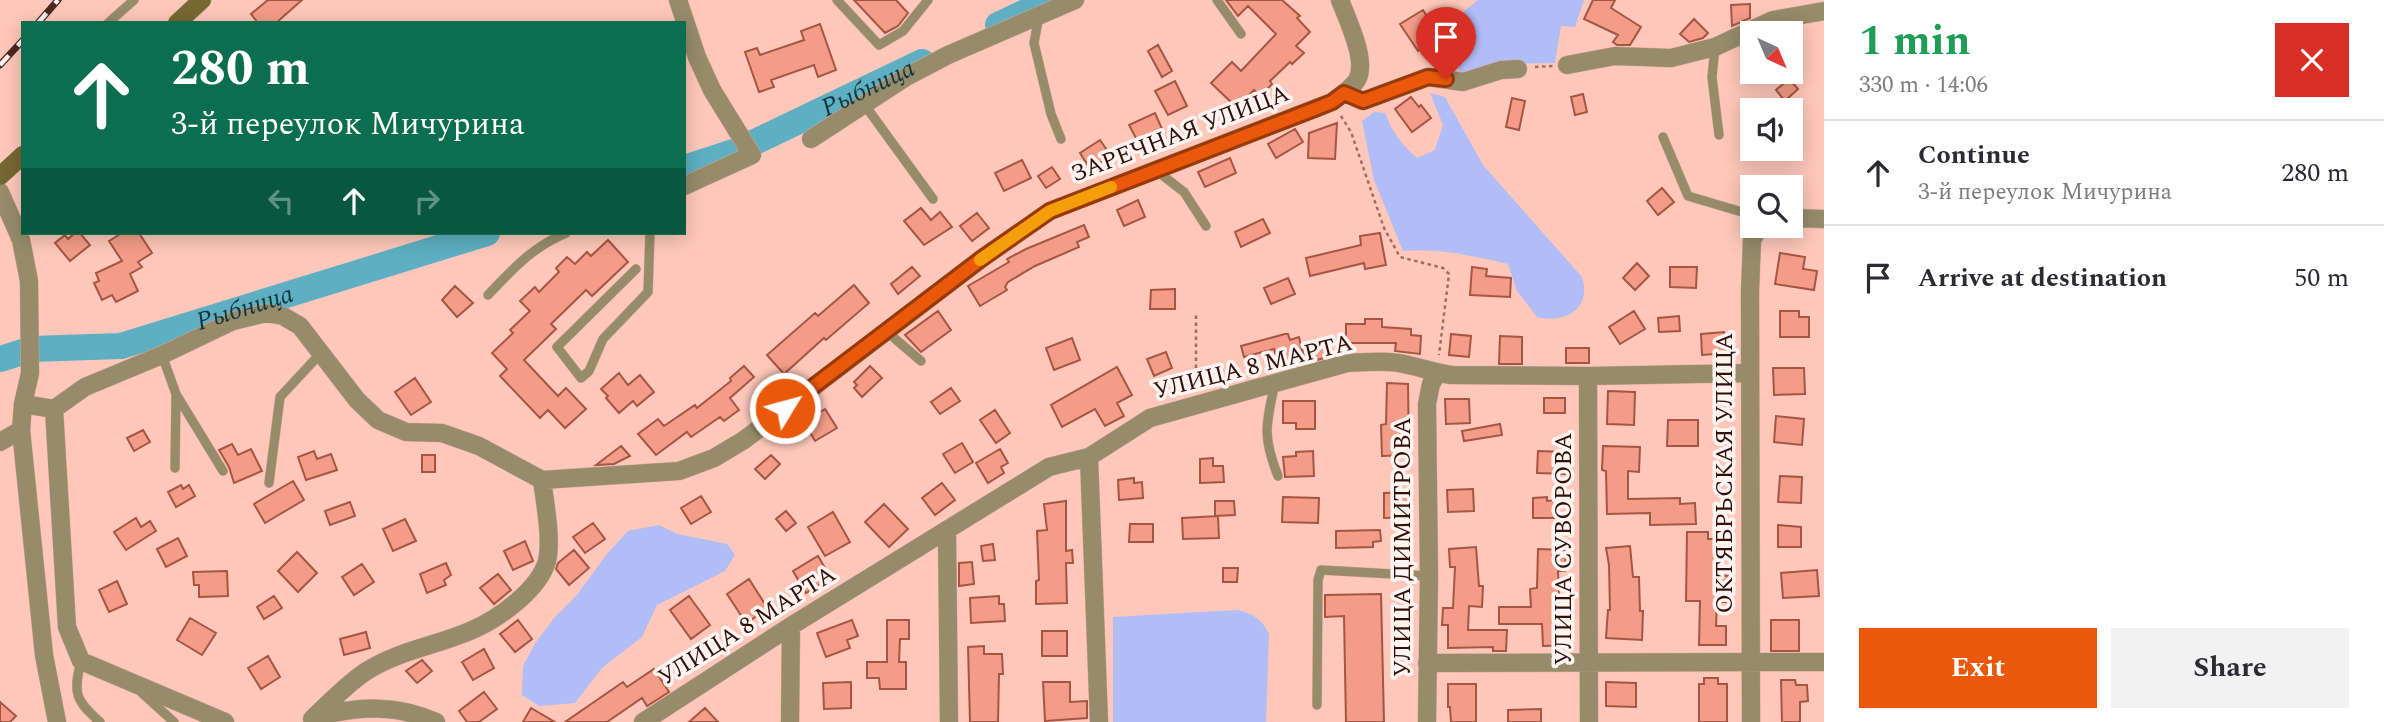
<!DOCTYPE html>
<meta charset="utf-8">
<style>
body{margin:0;font-family:Spectral,serif;background:#f2f2f3;color:#2b2b33;height:100vh;display:flex;flex-direction:column;font-size:26px;white-space:nowrap}
*{box-sizing:border-box;margin:0}
p{font-size:23px;color:#7c7c81}
.icon{flex:none;width:38px;height:38px;fill:none;stroke:currentColor;stroke-width:2;stroke-linecap:round;stroke-linejoin:round}
.map{position:relative;flex:1;overflow:hidden}
.panel{display:flex;flex-direction:column;background:#fff;width:560px}
.panel>*{flex:none}
.guide{position:absolute;left:21px;top:21px;width:665px;height:214px;border-radius:0px;box-shadow:0 4px 18px #0003;background:#0b6e4f;color:#fff;overflow:hidden}
.needle{width:46px;rotate:136deg}
.buttons{position:absolute;left:1740px;top:21px;display:grid;gap:14px}
.buttons a{display:grid;place-items:center;width:63px;height:63px;border-radius:0px;background:#fff;box-shadow:0 4px 18px #0003;font-size:35px}
.pin{position:absolute;display:grid;place-items:center;width:60px;height:60px;color:#fff;margin:-72px -30px;border-radius:50% 50% 50% 0;rotate:-45deg;box-shadow:0 0 7px #0007}
.pin .icon{rotate:45deg}
.me{position:absolute;width:77px;margin:-38px;rotate:53deg;stroke-linejoin:round;filter:drop-shadow(0 0 5px #0008)}
.turn{display:flex;align-items:center;gap:24px;height:147px;padding:0 35px;font-size:32px}
.turn .icon{width:91px;height:91px;stroke-width:2.5}
.turn b{display:block;font-size:49px;line-height:60px}
.lanes{display:flex;align-items:center;height:66px;padding:0 35px;background:#0003;justify-content:center;gap:35px;direction:ltr}
.lanes .off{opacity:.35}
.round{display:grid;place-items:center;flex:none;width:74px;height:74px;border-radius:0px;background:#f2f2f3}
.summary{display:flex;align-items:center;justify-content:space-between;height:119px;padding:0 35px}
h1{font-size:42px;font-weight:700;line-height:52px;color:#1e9e55}
.button{display:flex;gap:14px;margin-top:auto;padding:14px 35px}
.button a{flex:1;height:80px;border-radius:0px;background:#ea580c;color:#fff;font-size:28px;font-weight:700;line-height:80px;text-align:center}
.button a+a{background:#f2f2f3;color:#2b2b33}
ul{padding:0;list-style:none}
li{display:flex;align-items:center;gap:21px;height:105px;padding:0 35px;border-top:2px solid #e1e1e2}
li div{flex:1}
li b{display:block;font-size:26px}
li em{font-style:normal}
main{display:flex;flex:1;min-height:0}
.map>svg:first-child{display:block}
</style>
<main>
<div class="map">
<svg width="1824" height="722" viewBox="0 0 1824 722">
<rect width="100%" height="100%" fill="#fec7ba"/>
<path fill="#b0bdf6" d="M1478,0H1584L1575,27L1561,26L1555,63L1501,64L1462,77L1441,30Z
M1430,93L1445,97L1483,165L1582,277C1592,309 1565,324 1537,317L1517,291L1508,264C1474,256 1437,248 1403,251L1374,180L1362,121L1374,112L1385,113C1392,132 1402,145 1417,158L1435,150L1443,125Z
M659,525L678,534L727,544L735,555L725,571L657,605L642,637L602,668L575,703L539,706L522,695L523,666L536,642L555,617L577,595L606,555L628,531Z
M1237,610C1252,613 1262,619 1269,634L1266,722H1113V617Z"/>
<g fill="none" stroke-linecap="round" stroke-linejoin="round">
<g stroke="#5dafc1" stroke-width="26">
<path d="M998,25L1051,0"/>
<path id="s1" d="M684,168L736,151L922,62"/>
<path id="s2" d="M0,359L32,349L121,346L487,233"/>
</g>
</g>
<path fill="#f39c87" stroke="#a55643" stroke-width="2" d="M268,0H302L276,23H258L251,14Z
M854,0H896L908,13L898,26L885,33Z
M1226,0H1282L1300,16L1297,18L1310,32L1296,46L1304,53L1292,64L1290,62L1270,81L1272,84L1260,96L1254,90L1240,104L1236,101L1233,104L1211,83L1232,62L1241,71L1276,34L1248,6L1238,16Z
M1593,0H1615L1611,8L1641,27L1630,45H1617L1613,42L1618,35L1584,19Z
M1750,4V18L1732,26L1731,5Z
M1423,10L1440,37L1418,51L1400,24Z
M1694,19L1708,33L1703,38L1689,42L1680,34Z
M820,24L836,70L818,77L814,65L771,80L774,87L759,92L745,52L757,48L760,55L804,40L801,31Z
M1158,45L1172,71L1162,77L1148,51Z
M1789,79L1798,89L1785,101L1776,90Z
M1175,81L1187,106L1168,115L1155,91Z
M1583,94L1587,112L1575,115L1571,97Z
M1411,97L1419,107L1421,105L1431,118L1412,132L1395,109Z
M1512,98L1525,101L1519,130L1506,127Z
M1155,113L1162,129L1137,140L1129,125Z
M1337,123L1335,159L1308,158L1309,133Z
M1295,129L1303,142L1276,158L1268,144Z
M1100,140L1111,156L1090,169L1080,153Z
M1230,158L1236,173L1205,187L1198,172Z
M1022,160L1031,178L1004,191L995,173Z
M1052,167L1060,179L1046,188L1038,176Z
M1662,188L1674,202L1658,215L1647,201Z
M1138,200L1145,217L1124,226L1117,210Z
M921,208L931,220L940,212L952,227L924,245L904,221Z
M977,213L989,228L972,241L960,226Z
M1263,219L1270,233L1241,247L1235,232Z
M1084,225L1089,237L1077,242L1079,247L1035,266L1008,282L1005,287L1007,290L980,306L968,286L1009,262L1007,259L1026,249Z
M75,233H80L90,245L70,261L55,243L65,235L68,239Z
M122,233H139L152,253L138,262L142,267L130,274L138,291L116,302L112,295L102,300L94,283L99,281L96,273L122,261L109,241Z
M1380,233L1386,265L1365,269L1364,263L1310,276L1306,258L1361,245L1360,236Z
M608,240L628,262L592,296L586,290L551,324L556,329L524,360L558,396L566,388L586,409L565,428L548,410L540,418L500,376L507,369L492,353L513,333L510,330L530,311L520,301L535,287L539,292L559,272L556,268L567,257L575,264L587,252L591,256Z
M1780,253L1805,257L1803,269L1817,271L1814,290L1775,284Z
M1637,263L1649,276L1635,290L1623,278Z
M912,267L920,276L898,294L891,284Z
M1472,267L1487,269L1486,276L1511,278L1510,297L1470,295Z
M1670,267H1697L1696,288L1670,287Z
M1288,278L1295,294L1271,304L1264,288Z
M854,285L869,303L826,340L824,338L784,374L767,355L815,313L818,316Z
M455,286L473,303L457,317L442,300Z
M1175,289V309H1150L1151,290Z
M938,311L951,330L921,352L905,335Z
M1634,311L1645,329L1620,344L1609,327Z
M1780,311H1799V317H1809V337H1780Z
M1679,316L1680,331L1659,332L1658,318Z
M1365,319H1382V327L1411,329V335L1421,336L1420,354L1395,351L1396,343H1346V324H1365Z
M1724,332L1726,353L1702,355L1701,334Z
M1285,334H1288L1290,340L1299,337L1303,355L1278,362L1274,349L1244,357L1241,346Z
M1451,334L1471,336L1469,357L1449,355Z
M1500,336L1522,337V364H1499Z
M1072,338L1080,360L1054,370L1046,348Z
M1324,344L1328,357L1306,363L1303,350Z
M1566,348H1589V363H1566Z
M1166,352L1172,368L1154,376L1147,359Z
M744,366L754,377L730,398L739,410L724,421L720,417L691,437L687,432L656,455L638,434L658,419L664,426L695,405L697,408L731,381L730,378Z
M870,366L882,378L862,397L854,388L857,385L854,382Z
M1117,367L1132,395L1117,403L1124,416L1105,426L1095,409L1062,427L1051,405Z
M1773,368H1804L1805,394L1774,395Z
M619,373L628,385L640,375L654,392L637,406L633,401L619,413L606,398L608,396L601,389Z
M415,378L431,402L411,415L395,392Z
M1387,383L1408,384L1409,455L1382,456L1381,425L1386,424Z
M951,388L960,401L940,414L931,402Z
M1608,391L1635,392L1634,425L1607,424Z
M1544,398H1565V413H1544Z
M1445,399H1469L1470,423L1446,424Z
M1283,401H1315V429H1296V423H1283Z
M825,409L837,428L815,441L804,422Z
M995,410L1010,433L996,443L980,420Z
M1776,416L1804,419L1802,445L1774,442Z
M1668,420H1698V446H1667Z
M1500,424L1502,435L1464,441L1462,431Z
M143,430L150,442L134,451L127,438Z
M962,443L973,462L955,473L943,454Z
M232,444L238,455L251,449L262,471L234,483L229,467L219,450Z
M621,446L630,456L614,464L596,465Z
M1603,446L1640,447L1639,472L1628,471V499L1680,498V504L1695,503L1696,524L1650,525V513L1607,514L1606,471L1602,470Z
M1000,449L1008,463L1001,467L1004,473L988,483L976,463Z
M314,451L317,459L331,454L337,470L306,480L298,457Z
M1313,451L1314,476L1285,477L1283,457L1296,456V452Z
M1538,451L1566,452L1565,474L1537,473Z
M422,455H435V472H422Z
M771,455L780,464L765,479L755,469Z
M1213,458V466H1223L1224,482L1200,483V459Z
M1780,476L1802,477L1801,503L1778,502Z
M1134,478V483L1142,482L1143,498L1119,500L1118,480Z
M293,481L304,500L265,523L254,504Z
M942,483L955,500L935,515L922,498Z
M181,485L183,489L189,485L195,496L176,507L168,492Z
M1473,489L1474,511L1448,512L1447,490Z
M1409,492V517L1384,518V493Z
M701,496L711,512L691,524L681,508Z
M1283,497L1319,498L1318,523L1282,522Z
M1547,497V501L1558,500V518H1533V498Z
M1066,501V551L1072,550L1073,563H1066L1067,603L1036,604V581L1039,580L1037,531L1047,530L1044,504Z
M1215,501H1234L1235,515L1215,516Z
M350,502L355,516L330,525L325,511Z
M884,504L908,529L889,547L865,522Z
M786,511L796,523L786,531L776,519Z
M833,512L850,542L825,556L808,527Z
M1218,516L1219,538L1183,539L1182,518Z
M136,518L141,527L150,521L156,531L126,550L114,532Z
M405,519L416,541L393,551L383,529Z
M593,523L605,539L585,553L573,537Z
M1130,524H1153V542H1129Z
M1778,525L1801,527V547H1778Z
M1380,530L1381,541L1373,542V547L1336,548V531Z
M1687,532H1708V539H1718L1719,575L1729,576V602H1717L1716,626H1726V645H1699L1700,601H1686Z
M178,538L187,556L166,567L157,549Z
M525,541L533,561L513,570L504,551Z
M993,544L995,560L983,561L981,546Z
M1630,546L1633,577H1639L1640,611H1643L1642,640L1606,638L1608,610H1610L1609,565L1606,548Z
M1476,547L1479,586H1483L1482,607L1469,606L1468,630H1507L1506,651H1493V647L1448,648V625H1442L1443,608H1453L1455,567H1450L1449,549Z
M1538,549L1566,550L1565,571H1558L1560,619H1567L1568,645L1543,646L1542,624H1499V607H1531L1530,589L1537,588Z
M574,550L589,568L569,585L556,569L558,563Z
M297,552L317,573L298,592L278,571Z
M818,556L831,578L806,593L793,571Z
M972,562L974,584L959,586V563Z
M446,563L451,575L444,580L446,585L427,593L420,574Z
M362,564L374,582L354,595L342,577Z
M1223,568H1238L1237,582H1223Z
M1817,570L1819,596L1783,598L1781,573Z
M227,571L228,596L199,597V585H194L193,572Z
M498,574L511,590L494,604L480,588Z
M749,579L768,609L746,623L727,594Z
M117,581L127,604L109,612L99,590Z
M1381,594L1384,722H1346L1344,616L1325,617V595Z
M274,596L282,608L264,619L257,607Z
M689,596L710,625L691,639L670,610Z
M999,596V604H1004L1005,621L971,623L970,598Z
M190,618L216,633L202,655L177,640Z
M518,620L532,639L515,652L500,634Z
M852,620L858,636L847,640L850,648L826,657L817,633Z
M887,620H909V639H900L899,662H906V689H880L879,678H867V662H887Z
M1771,620H1799V651H1771Z
M1042,631H1067V656H1042Z
M366,632L370,648L344,655L340,639Z
M984,646V654H1002L1003,674H999L998,722H970L968,647Z
M484,649L494,668L473,680L462,662Z
M268,656L280,677L261,689L248,668Z
M422,660L432,671L417,683L406,671Z
M654,669L669,692L647,706L642,698L607,722H565L623,682L627,687Z
M1704,678H1718V684H1727V722H1699V684H1704Z
M1781,680H1795L1796,685H1807L1808,701L1800,702V722H1782Z
M851,682V708L824,709L823,683Z
M1043,682H1070V702L1087,701V718L1045,721Z
M1606,682L1636,683V707L1606,706Z
M1448,684H1476V722H1451L1450,707H1448Z
M484,692L497,709L479,722H467L459,711Z
M0,702L16,716L10,722H0Z
M531,708L555,722H523Z
M705,708L718,722H689Z
M1541,709V722H1508V710Z"/>
<g fill="none" stroke-linecap="round" stroke-linejoin="round">
<g stroke="#d9a69a" stroke-width="10">
<path id="service" d="M837,0L879,45L903,31L928,0
M1217,0L1241,34
M1039,16L1034,43L1051,114L1061,139
M108,23L134,0
M1715,47L1712,77L1719,135
M864,104L933,199
M1663,137L1688,196L1752,215
M1157,171L1184,192L1206,226
M636,269L557,347L581,378L589,371L603,339L648,292L650,233
M488,295C514,268 531,248 566,233
M886,331L921,361
M162,355L176,394L175,468
M1275,383C1266,424 1262,436 1278,476
M176,394L223,471
M269,483L280,397L320,354
M81,661C73,693 75,700 100,722
M142,693L174,722
M1317,705L1318,580L1321,570L1429,576"/>
</g>
<g stroke="#d9a69a" stroke-width="19">
<path id="minor" d="M678,0L697,57L712,90L752,155L684,186
M1567,65L1615,56L1671,58L1715,47L1773,20L1824,11
M1344,93L1363,101L1428,77L1463,82L1501,70L1518,69
M811,139L906,77L948,55L1075,0
M1790,218L1824,219
M1588,376L1589,722
M23,404L54,409
M54,409L85,387L162,355L233,321L266,313L283,316L300,326L357,400L378,420L406,432L442,433L479,446L542,480L679,471L714,458L744,440L981,259L1050,211L1332,102C1340,96 1352,88 1357,80C1368,61 1347,19 1340,0
M54,409L67,627L81,661L225,722
M0,442L21,430
M1089,457L1099,722
M947,530L949,722
M1427,663L1824,662
M317,717C358,706 396,704 436,722
M312,719C329,703 346,685 365,672C397,651 435,646 470,631C497,620 539,590 547,561C552,539 545,503 542,480
M643,722L791,626L1049,467L1089,457L1150,418L1347,363C1368,362 1389,360 1408,365C1423,368 1436,373 1452,375L1588,376L1750,373
M790,722L791,626
M1427,722L1429,576L1427,404L1431,384L1437,374
M1751,722L1750,292L1752,240L1760,226"/>
</g>
<g stroke="#d9a69a" stroke-width="19">
<path id="tertiary" d="M0,192L21,240L29,281L30,373L23,404L21,430L44,655L57,722"/>
</g>
<g stroke="#d9a69a" stroke-width="19">
<path id="secondary" d="M177,23L202,0
M0,176L23,155"/>
</g>
<path stroke="#9a6e64" stroke-width="2.5" stroke-dasharray="3.5 3.5" stroke-linecap="butt" d="M1535,67L1553,66
M1341,116L1351,132L1384,228L1400,257L1443,268L1449,274L1439,355
M1196,389V312"/>
<use href="#service" stroke="#968c6a" stroke-width="9"/>
<use href="#minor" stroke="#968c6a" stroke-width="18"/>
<use href="#tertiary" stroke="#968c6a" stroke-width="18"/>
<use href="#secondary" stroke="#766833" stroke-width="18"/>
<g stroke="#4d2922" stroke-width="7">
<path id="rail" d="M38,23L58,0
M0,65L23,40"/>
</g>
<use href="#rail" stroke="#fef5f2" stroke-width="4.5" stroke-dasharray="13" stroke-linecap="butt"/>
</g>
<g fill="none" stroke-linecap="round" stroke-linejoin="round">
<g stroke="#983908" stroke-width="18">
<path id="route" d="M785,408L981,259L1050,211L1317,108L1332,102L1344,93L1363,101L1428,77L1446,79"/>
</g>
<use href="#route" stroke="#ea580c" stroke-width="12"/>
<path stroke="#f59e0b" stroke-width="12" d="M980,260L1050,211L1111,187"/>
</g>
<g text-anchor="middle" dominant-baseline="central" stroke-width="7" stroke-linejoin="round" paint-order="stroke">
<g font-size="24" fill="#301009" stroke="#fef5f2">
<text transform="translate(1180 134) rotate(-21)">ЗАРЕЧНАЯ УЛИЦА</text>
<text transform="translate(1253 367) rotate(-14)">УЛИЦА 8 МАРТА</text>
<text transform="translate(1725 473) rotate(-90)">ОКТЯБРЬСКАЯ УЛИЦА</text>
<text transform="translate(1403 547) rotate(-90)">УЛИЦА ДИМИТРОВА</text>
<text transform="translate(1564 549) rotate(-90)">УЛИЦА СУВОРОВА</text>
<text transform="translate(747 626) rotate(-32)">УЛИЦА 8 МАРТА</text>
</g>
<g font-size="26" font-style="italic" fill="#103740" stroke="#fef5f2">
<text stroke="none"><textPath href="#s1" startOffset="201">Рыбница</textPath></text>
<text stroke="none"><textPath href="#s2" startOffset="252">Рыбница</textPath></text>
</g>
</g>
</svg>
<div class="buttons">
<a><svg class="needle" viewBox="-14 -14 28 28"><path d="M0-13l5 13h-10z" fill="#e53935"/><path d="M0 13l5-13h-10z" fill="#7c7c81"/></svg></a>
<a><svg class="icon" aria-label="sound" viewBox="0 0 24 24"><path d="M4 9h4l5-4v14l-5-4H4zM17 9q2 3 0 6"/></svg></a>
<a><svg class="icon" aria-label="search" viewBox="0 0 24 24"><circle cx="10" cy="10" r="6"/><path d="M15 15l6 6"/></svg></a>
</div>
<div class="pin" style="left:1446px;top:79px;background:#d93025"><svg class="icon" aria-label="arrive" viewBox="0 0 24 24"><path d="M6 21V4h12l-3 4 3 4H6"/></svg></div>
<svg class="me" style="left:785px;top:408px" viewBox="-20 -20 40 40"><circle r="17" fill="#ea580c" stroke="#fff" stroke-width="3"/><path d="M0-11L8 9 0 5-8 9z" fill="#fff"/></svg>
<div class="guide">
<div class="turn"><svg class="icon" aria-label="ahead" viewBox="0 0 24 24"><path d="M12 20V5M6 11l6-6 6 6"/></svg><div><b>280 m</b>3-й переулок Мичурина</div></div>
<div class="lanes"><svg class="icon off" aria-label="left" viewBox="0 0 24 24"><path d="M17 20v-9H6M10 6l-5 5 5 5"/></svg><svg class="icon" aria-label="ahead" viewBox="0 0 24 24"><path d="M12 20V5M6 11l6-6 6 6"/></svg><svg class="icon off" aria-label="right" viewBox="0 0 24 24"><path d="M7 20v-9h11M14 6l5 5-5 5"/></svg></div>
</div>
</div>
<section class="panel">
<div class="summary"><div><h1>1 min</h1><p>330 m · 14:06</p></div><a class="round" style="background:#d93025;color:#fff"><svg class="icon" aria-label="close" viewBox="0 0 24 24"><path d="M6 6l12 12M18 6L6 18"/></svg></a></div>
<ul>
<li><svg class="icon" aria-label="ahead" viewBox="0 0 24 24"><path d="M12 20V5M6 11l6-6 6 6"/></svg><div><b>Continue</b><p>3-й переулок Мичурина</p></div><em>280 m</em></li>
<li><svg class="icon" aria-label="arrive" viewBox="0 0 24 24"><path d="M6 21V4h12l-3 4 3 4H6"/></svg><div><b>Arrive at destination</b></div><em>50 m</em></li>
</ul>
<div class="button"><a>Exit</a><a>Share</a></div>
</section>
</main>
